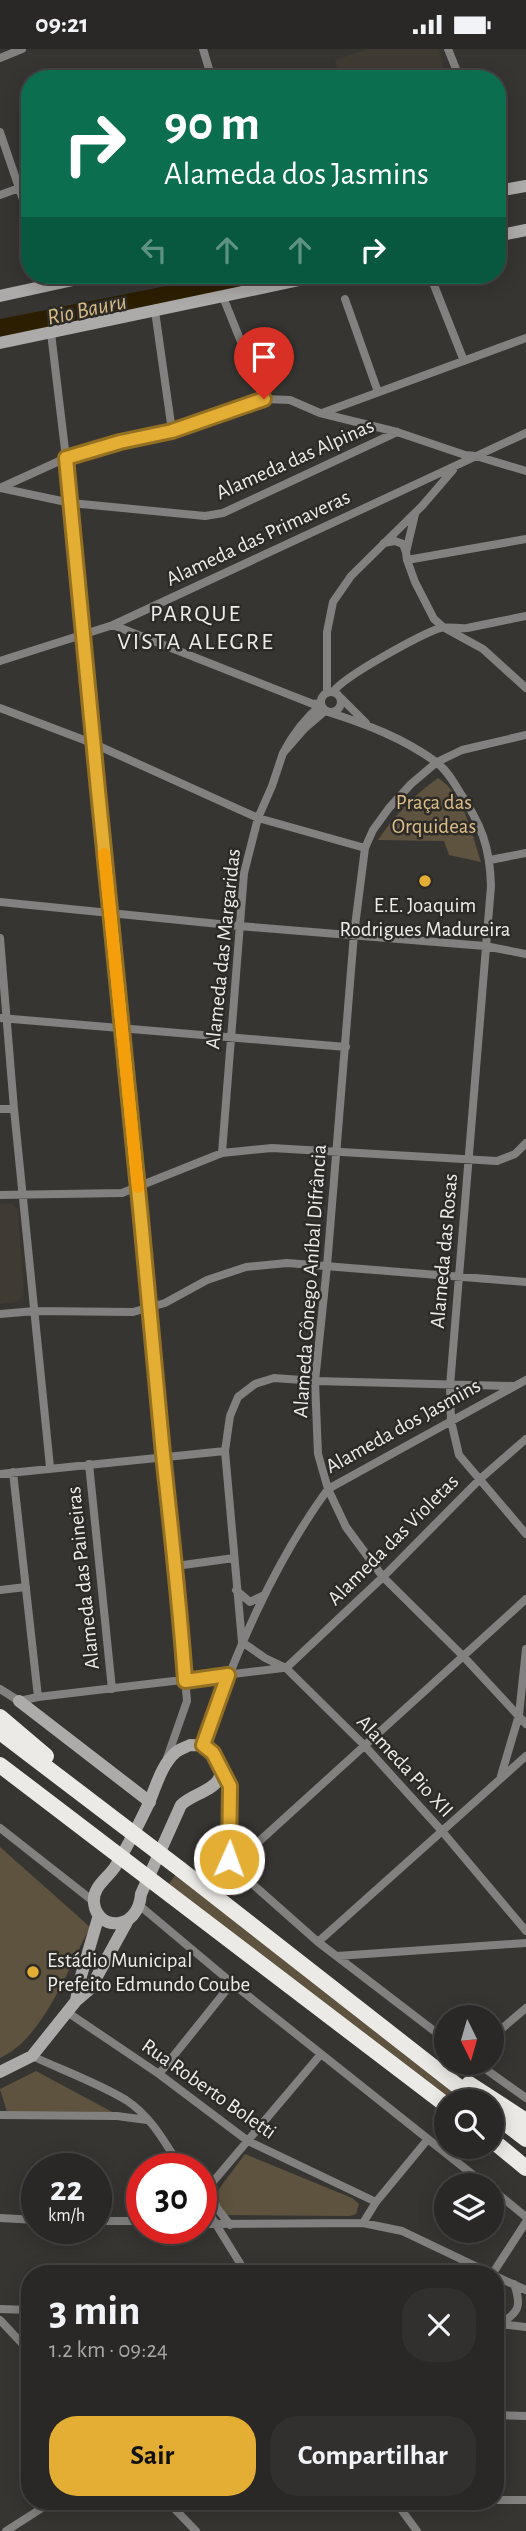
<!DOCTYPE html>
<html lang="pt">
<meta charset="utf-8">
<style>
body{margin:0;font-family:"Alegreya Sans",sans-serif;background:#31302e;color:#f1f3f6;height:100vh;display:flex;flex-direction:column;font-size:26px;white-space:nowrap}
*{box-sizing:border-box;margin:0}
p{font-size:23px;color:#a5a6a7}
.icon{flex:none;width:38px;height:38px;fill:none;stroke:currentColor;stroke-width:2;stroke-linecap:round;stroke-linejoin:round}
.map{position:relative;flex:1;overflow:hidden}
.details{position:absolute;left:21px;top:2216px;width:483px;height:245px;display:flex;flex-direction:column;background:#292826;border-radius:28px;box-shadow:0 4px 18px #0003,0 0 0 2px #454443}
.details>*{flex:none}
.banner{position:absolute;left:21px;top:21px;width:485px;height:214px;border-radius:28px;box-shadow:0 4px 18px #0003,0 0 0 2px #454443;background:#0b6e4f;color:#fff;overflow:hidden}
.needle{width:46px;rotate:175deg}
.controls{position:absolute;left:434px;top:1956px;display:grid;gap:14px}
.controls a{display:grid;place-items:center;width:70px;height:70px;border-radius:50%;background:#292826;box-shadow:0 4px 18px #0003,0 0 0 2px #454443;font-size:35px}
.speed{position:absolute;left:21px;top:2104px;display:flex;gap:14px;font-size:35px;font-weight:700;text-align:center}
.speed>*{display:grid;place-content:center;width:91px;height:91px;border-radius:50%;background:#292826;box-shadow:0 4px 18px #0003,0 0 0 2px #454443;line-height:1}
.speed small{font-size:18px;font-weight:400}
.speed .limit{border:10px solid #d22;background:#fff;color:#111}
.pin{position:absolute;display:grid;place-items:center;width:60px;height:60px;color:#fff;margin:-72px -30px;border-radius:50% 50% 50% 0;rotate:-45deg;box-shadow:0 0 7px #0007}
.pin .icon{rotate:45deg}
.me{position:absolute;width:77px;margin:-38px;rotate:2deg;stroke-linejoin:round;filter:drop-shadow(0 0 5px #0008)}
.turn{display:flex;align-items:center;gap:24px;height:147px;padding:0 28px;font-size:32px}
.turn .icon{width:91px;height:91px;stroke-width:2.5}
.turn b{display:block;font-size:49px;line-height:60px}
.lanes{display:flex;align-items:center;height:66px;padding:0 28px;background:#0003;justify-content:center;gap:35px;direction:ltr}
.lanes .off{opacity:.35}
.round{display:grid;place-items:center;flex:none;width:74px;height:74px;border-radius:28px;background:#31302e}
.headline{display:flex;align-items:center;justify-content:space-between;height:119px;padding:0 28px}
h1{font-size:42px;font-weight:700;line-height:52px}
.button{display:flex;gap:14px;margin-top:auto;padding:14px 28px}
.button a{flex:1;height:80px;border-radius:28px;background:#e4ae35;color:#111;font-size:28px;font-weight:700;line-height:80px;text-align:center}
.button a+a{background:#31302e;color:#f1f3f6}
.status{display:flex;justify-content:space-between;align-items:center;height:49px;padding:0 35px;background:#292826;direction:ltr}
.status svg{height:19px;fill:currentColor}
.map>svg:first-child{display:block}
</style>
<div class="status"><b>09:21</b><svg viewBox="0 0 49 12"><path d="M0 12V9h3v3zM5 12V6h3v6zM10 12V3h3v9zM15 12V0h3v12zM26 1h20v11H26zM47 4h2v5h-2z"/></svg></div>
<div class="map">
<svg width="526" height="2482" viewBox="0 0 526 2482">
<rect width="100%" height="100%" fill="#373532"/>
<path fill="#403b32" d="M368,0H439L446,30H340L335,11Z
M11,1154L18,1160L24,1246L17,1253L0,1255V1155Z"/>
<path fill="#5e533f" d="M438,729C464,745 472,785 481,813L449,806L444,792L378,791C395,766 413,747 438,729Z
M0,1798L90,1878C69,1918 43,1990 0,2009Z
M176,1825L469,2053H449L169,1835Z
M36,2022L116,2065L7,2063L0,2040Z
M245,2105L352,2149L359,2155L356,2165L350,2167L225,2166L215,2150L219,2140Z"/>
<path fill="#2c1e00" d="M222,226H308L0,289V270Z"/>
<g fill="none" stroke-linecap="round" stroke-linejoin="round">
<path stroke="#82817f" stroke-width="8" d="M203,0L212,30
M448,0L460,30
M0,9L22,0
M0,83L30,171
M0,146L30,135
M47,226L50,236
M430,226L464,312
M223,248L264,350
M345,250L378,343
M155,262L172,382
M51,284L66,409L84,587L92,694L111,864L164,1409L176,1517L187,1652L167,1709
M322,364L526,289
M0,439L66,409L120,393L172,382L264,350L290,351L320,364L397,383L465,406L476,407L526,422
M0,439L71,454L205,467L223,464L397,383
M415,465L406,503L407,511L415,533L434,570L443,578L483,600L526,639
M384,494L395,492L403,495L406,503
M407,511L526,490
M113,576L313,655L321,654
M0,612L113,576L526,384
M321 653a10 10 0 1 1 20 0a10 10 0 1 1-20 0Z
M333,643C344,627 420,586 440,579C449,577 458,580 467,579C487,575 506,571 526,567
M327,644V583L333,553L351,527L422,457L453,421
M341,649L366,674
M321,656C304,670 293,685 283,704L304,680L325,662
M0,659L92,694L258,769L365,799
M328,663C366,675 403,689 436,713C446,720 453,732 459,742C481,775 490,797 491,837L450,1337L451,1372L459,1406L526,1485
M526,686L462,701L437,713L411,735L389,759L373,781L365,799L354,885L327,1217L315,1332L318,1405L328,1440L346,1478L383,1528L463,1607L526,1675
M490,811L526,804
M0,853L239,877L485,897L526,905
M0,889L14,1060L50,1418
M0,969L346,998
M0,1060H14
M222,1104L244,824L258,769L272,737L283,704
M0,1146L122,1144L222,1104L272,1099L497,1112L515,1105L526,1094
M0,1265L35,1262L133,1263L165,1254L207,1231L246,1218L287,1214L526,1233
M89,1415L112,1640
M13,1423L38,1648
M0,1425L225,1402
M176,1517L234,1509
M0,1541L26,1538
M236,1541L250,1553L262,1547
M242,1593L225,1402L230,1367L238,1348L255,1335L274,1329L315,1332L513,1337
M242,1593L265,1609L286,1619L364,1696L441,1781L526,1882
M286,1619L383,1528L480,1430L526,1390
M0,1640L19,1652L38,1648L283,1619
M203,1696C235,1606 271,1518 328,1440L526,1331
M221,1717C242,1752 220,1785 232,1817L318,1893L446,1991
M501,1727L519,1666L526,1600
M0,1779L93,1852
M232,1817L526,1550
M139,1856L232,1934L487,2137
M318,1893L526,1707
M337,1907L526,1894
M67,1963L159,2025L248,2092L376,2153
M492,1988L526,1959
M32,2007C62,2021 98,2034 126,2051C151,2067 166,2095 181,2119
M477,2014L526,2049
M159,2025L232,1934
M0,2066L117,2067L147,2071
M209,2138L217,2159L230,2176
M492,2140L526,2168
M201,2147L321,2005
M201,2151L246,2224
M0,2169L37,2171
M96,2172H142
M363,2174L376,2153L428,2090
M201,2175L363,2174L402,2182L490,2224
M493,2224L526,2173
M495,2227L526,2241
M0,2260L30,2261
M0,2271L30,2303
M498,2275L526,2278
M499,2275C519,2264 522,2257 514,2235
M495,2366L526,2367
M495,2451H526
M167,2452L196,2482
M395,2452L417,2482
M6,2482L53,2452"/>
<path stroke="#adaba9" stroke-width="12" d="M497,142L526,137
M497,167L501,186
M497,187L526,181
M0,247L96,226
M0,294L323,226
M19,1652L150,1753
M190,1696C200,1696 209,1697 214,1706C236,1740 195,1741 181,1756L141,1845C138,1883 97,1882 94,1854C92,1838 107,1830 115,1818C127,1798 138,1777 148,1756C156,1738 161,1716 176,1703C180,1700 186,1698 190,1696Z
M76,1952L79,1934L99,1866
M0,2023L32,2007L76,1952L90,1940L128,1871"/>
<path stroke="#eceae6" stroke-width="16" d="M0,1668L46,1707
M0,1683L180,1820L478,2053
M0,1716L446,2056
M469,2035L526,2072
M492,2064L526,2090
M492,2091L526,2119"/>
</g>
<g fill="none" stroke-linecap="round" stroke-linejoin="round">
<g stroke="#947122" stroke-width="18">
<path id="route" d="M229,1810L230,1737L213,1704L203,1696L228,1626L185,1632C180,1556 171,1480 163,1405C155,1316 147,1228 138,1140C113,896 89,653 66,409L120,393L172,382L264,350"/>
</g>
<use href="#route" stroke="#e4ae35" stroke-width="12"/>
<path stroke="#f59e0b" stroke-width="12" d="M104,805L138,1138"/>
</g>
<g fill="#e4ae35" stroke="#2d2b28" stroke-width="2.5">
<circle cx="425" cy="832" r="7"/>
<circle cx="33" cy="1923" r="7"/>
</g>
<g text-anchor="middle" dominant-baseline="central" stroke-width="5" stroke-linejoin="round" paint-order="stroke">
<g font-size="21" fill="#eeecea" stroke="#2d2b28">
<text transform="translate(295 410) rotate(-24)">Alameda das Alpinas</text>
<text transform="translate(258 489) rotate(-25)">Alameda das Primaveras</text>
<text transform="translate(223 900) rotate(-84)">Alameda das Margaridas</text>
<text transform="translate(444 1202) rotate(-85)">Alameda das Rosas</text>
<text transform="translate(310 1232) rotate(-86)">Alameda Cônego Aníbal Difrância</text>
<text transform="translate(403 1377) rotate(-29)">Alameda dos Jasmins</text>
<text transform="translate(393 1491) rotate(-45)">Alameda das Violetas</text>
<text transform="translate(83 1529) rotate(-96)">Alameda das Paineiras</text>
<text transform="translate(405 1717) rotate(47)">Alameda Pio XII</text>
<text transform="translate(209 2040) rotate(35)">Rua Roberto Boletti</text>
</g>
<g font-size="21" fill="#dcbe86" stroke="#2d2b28">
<text x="434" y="753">Praça das<tspan x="434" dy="24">Orquideas</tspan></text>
</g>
<g font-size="21" fill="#eeecea" stroke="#2d2b28">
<text x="425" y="856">E.E. Joaquim<tspan x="425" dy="24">Rodrigues Madureira</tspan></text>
<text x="47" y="1911" text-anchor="start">Estádio Municipal<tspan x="47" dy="24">Prefeito Edmundo Coube</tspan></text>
</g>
<g font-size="23" font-style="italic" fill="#d8bb83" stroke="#2d2b28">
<text transform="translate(87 261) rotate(-12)">Rio Bauru</text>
</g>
<g font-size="24" letter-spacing="2" fill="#eeecea" stroke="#2d2b28">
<text x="196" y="565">PARQUE<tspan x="196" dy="28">VISTA ALEGRE</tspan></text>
</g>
</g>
</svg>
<div class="controls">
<a><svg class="needle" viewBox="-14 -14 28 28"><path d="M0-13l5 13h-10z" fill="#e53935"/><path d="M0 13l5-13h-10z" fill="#a5a6a7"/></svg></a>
<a><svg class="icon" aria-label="search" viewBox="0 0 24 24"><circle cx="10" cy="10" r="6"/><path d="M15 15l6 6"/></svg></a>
<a><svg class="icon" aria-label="layers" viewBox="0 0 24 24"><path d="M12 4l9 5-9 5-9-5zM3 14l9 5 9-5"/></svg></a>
</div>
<div class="speed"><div>22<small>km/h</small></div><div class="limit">30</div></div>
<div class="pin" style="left:264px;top:350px;background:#d93025"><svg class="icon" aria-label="arrive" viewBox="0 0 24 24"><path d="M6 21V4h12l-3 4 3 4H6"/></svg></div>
<svg class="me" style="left:229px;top:1810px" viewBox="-20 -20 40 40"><circle r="17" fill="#e4ae35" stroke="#fff" stroke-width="3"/><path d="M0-11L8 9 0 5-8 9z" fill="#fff"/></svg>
<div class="banner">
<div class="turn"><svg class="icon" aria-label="right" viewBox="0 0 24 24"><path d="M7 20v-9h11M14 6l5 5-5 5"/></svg><div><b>90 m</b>Alameda dos Jasmins</div></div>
<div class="lanes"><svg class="icon off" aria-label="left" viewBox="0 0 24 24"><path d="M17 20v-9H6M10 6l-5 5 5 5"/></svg><svg class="icon off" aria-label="ahead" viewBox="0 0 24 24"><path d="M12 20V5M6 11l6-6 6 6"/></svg><svg class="icon off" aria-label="ahead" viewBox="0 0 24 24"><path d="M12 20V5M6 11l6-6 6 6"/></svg><svg class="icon" aria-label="right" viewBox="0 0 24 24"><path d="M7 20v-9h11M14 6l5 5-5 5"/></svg></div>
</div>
<section class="details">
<div class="headline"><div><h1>3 min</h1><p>1.2 km · 09:24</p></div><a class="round"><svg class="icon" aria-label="close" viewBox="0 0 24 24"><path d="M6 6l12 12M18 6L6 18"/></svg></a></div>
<div class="button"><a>Sair</a><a>Compartilhar</a></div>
</section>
</div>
